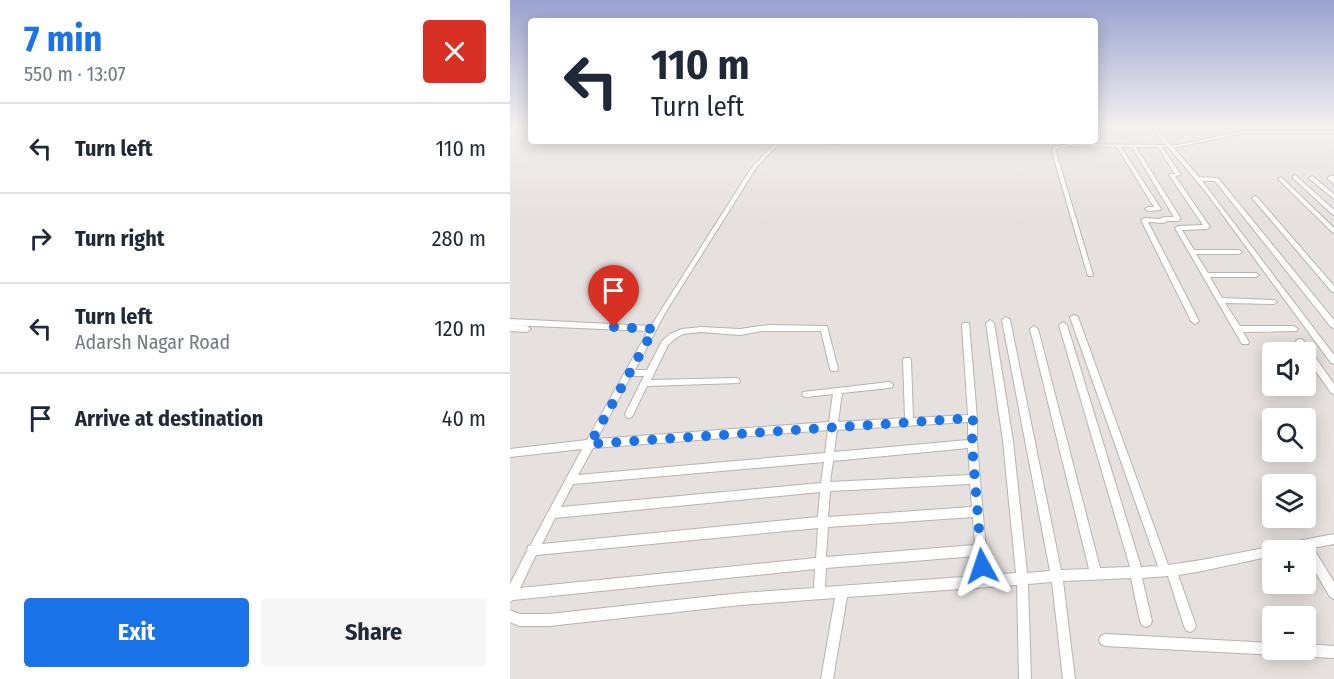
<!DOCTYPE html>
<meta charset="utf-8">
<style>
body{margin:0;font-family:"Fira Sans Condensed",sans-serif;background:#f6f6f7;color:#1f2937;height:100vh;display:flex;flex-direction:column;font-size:22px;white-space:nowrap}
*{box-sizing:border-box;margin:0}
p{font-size:20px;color:#747a83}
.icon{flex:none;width:33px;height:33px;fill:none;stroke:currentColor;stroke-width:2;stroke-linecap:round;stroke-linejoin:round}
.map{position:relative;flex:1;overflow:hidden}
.details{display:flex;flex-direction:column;background:#fff;width:510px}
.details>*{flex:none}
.banner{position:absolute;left:18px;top:18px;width:570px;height:126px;border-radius:6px;box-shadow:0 3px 15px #0003;background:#fff;color:#1f2937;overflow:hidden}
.controls{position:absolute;left:752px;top:342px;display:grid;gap:12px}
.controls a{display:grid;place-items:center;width:54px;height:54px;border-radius:6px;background:#fff;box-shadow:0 3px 15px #0003;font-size:30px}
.pin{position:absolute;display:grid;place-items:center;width:51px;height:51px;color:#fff;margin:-62px -26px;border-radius:50% 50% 50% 0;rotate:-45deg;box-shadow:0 0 6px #0007}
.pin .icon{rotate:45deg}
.me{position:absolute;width:66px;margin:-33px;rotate:355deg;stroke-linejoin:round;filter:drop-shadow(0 0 4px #0008)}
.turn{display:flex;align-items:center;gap:21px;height:126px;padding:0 24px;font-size:27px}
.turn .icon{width:78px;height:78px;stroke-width:2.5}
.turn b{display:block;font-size:42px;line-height:51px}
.round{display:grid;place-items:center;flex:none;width:63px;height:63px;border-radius:6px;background:#f6f6f7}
.head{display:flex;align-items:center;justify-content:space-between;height:102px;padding:0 24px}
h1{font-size:36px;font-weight:700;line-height:45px;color:#1a73e8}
.primary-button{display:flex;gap:12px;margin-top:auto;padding:12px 24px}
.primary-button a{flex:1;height:69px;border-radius:6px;background:#1a73e8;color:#fff;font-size:24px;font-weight:700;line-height:69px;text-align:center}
.primary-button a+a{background:#f6f6f7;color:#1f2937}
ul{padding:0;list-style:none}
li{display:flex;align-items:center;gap:18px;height:90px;padding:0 24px;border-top:2px solid #e0e1e3}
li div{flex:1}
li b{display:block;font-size:22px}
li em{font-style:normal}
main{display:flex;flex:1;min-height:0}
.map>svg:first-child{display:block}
</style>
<main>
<section class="details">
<div class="head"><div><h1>7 min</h1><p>550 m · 13:07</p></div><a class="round" style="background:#d93025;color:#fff"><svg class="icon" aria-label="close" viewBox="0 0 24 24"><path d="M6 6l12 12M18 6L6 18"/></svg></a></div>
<ul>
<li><svg class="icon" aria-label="left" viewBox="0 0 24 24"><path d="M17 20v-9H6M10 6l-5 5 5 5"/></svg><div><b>Turn left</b></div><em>110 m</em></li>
<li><svg class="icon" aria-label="right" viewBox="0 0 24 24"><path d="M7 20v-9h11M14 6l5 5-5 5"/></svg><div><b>Turn right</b></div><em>280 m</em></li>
<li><svg class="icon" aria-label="left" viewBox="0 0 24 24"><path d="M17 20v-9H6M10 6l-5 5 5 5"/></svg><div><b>Turn left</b><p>Adarsh Nagar Road</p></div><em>120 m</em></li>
<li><svg class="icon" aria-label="arrive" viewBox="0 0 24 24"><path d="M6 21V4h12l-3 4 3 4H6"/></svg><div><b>Arrive at destination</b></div><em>40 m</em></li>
</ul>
<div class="primary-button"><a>Exit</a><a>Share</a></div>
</section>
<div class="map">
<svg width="824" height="679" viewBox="0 0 824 679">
<rect width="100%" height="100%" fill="#e6e0de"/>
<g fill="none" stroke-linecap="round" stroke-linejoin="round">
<g stroke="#b8b2b0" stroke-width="2">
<path id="minor" d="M642,128H646L661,145H668L733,131H824V133H733L668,147H663L689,177L708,178L824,320V328L821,327L705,181H692L824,355V364L821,363L696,192L658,147H652L671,175L665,176L700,227L697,229L672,230L684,250H729L732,252L729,254H686L698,273H746L749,275L746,277H700L712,298L764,300L767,302L764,304L715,303L730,326H784L788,329L787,331L733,332L739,342L738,344H732L665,228L668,226L693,225L659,175L661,174H665L648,147H626L671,219L668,221H657L654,223L638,222L689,321L685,324L681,321L631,220L634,218L650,219L653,217H664L622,147H611L651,209L650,210L638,211L635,209L638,207H644L607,147L558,146L547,148L546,152L583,275L582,276H578L542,152L543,147L558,144L656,145Z
M267,141H271L246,168L155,313L125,370H137L152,341L160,334L172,329L191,327L230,329L250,326L261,325L317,326L328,369L327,371H321L320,369L311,331H253L230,335L191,332L173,334L166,338L158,345L141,380L226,378L229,379L230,381L229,383L137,386L122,417L119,418L116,417L115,414L134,376H121L87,439L319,422L323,394L296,397L293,396L292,394L293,392L379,382L382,383L383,385L382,387L379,388L332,393L328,422L395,418L393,360L394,358H400L401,360L403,418L458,415L452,325L453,323H459L467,418V444L478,575L506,573L493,441L476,323L480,320L484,323L503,441L517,573L540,571L492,320L496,317L500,320L551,570L579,569L520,329L524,326L528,329L590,568L620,567L549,325L553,322L557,325L631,567L648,566L560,317L564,315L568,317L658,565C714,558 769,544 824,534V544L803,548L824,582V599L820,597L795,554V550H762V556L687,572L668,575L686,626L684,630L680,632L676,630L674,626L658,576L632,578L642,621L640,625L636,627L632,625L630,621L621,578L553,581L565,679H553L542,582L518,584L521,679H509L507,585L337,597L323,679H311L325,598L231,605L39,626H9L0,622V610L9,614H39L231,593L304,588L305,569L3,600L0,602V584L17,551L18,546H20L72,449L0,457V449L77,440L138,331L0,325V319L141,326L242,167ZM458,422V440L324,452L327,430ZM318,430L315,453L68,475L83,448ZM458,448L460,475L320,482L323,461ZM314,462L311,483L51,507L63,484ZM460,484L462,507L318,517L320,491ZM310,492L308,517L32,544L45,518ZM463,517L465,545L316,557L318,527ZM308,528L306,558L10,588L26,555ZM466,556L467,576L315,587L316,568Z
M328,141H334L323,145L321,144Z
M785,175L824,210V215L822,214L783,178V176Z
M802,176L824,194V199L800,179L799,178Z
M820,176H824V184L817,178Z
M771,177L824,228V233L822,232L769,180L768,179Z
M745,196L747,197L824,286V292H822L743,199L742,198Z
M0,325L17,326L21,329L17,332L0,331Z
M790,339L793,340L824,384V394L821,393L795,355V352H793L786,342L787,340Z
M595,634L762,643V650H795V644L824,646V658L595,646L591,644L589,640L591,636Z"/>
</g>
<use href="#minor" fill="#fff" fill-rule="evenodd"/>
</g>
<linearGradient id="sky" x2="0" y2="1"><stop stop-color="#9ba2d1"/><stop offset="0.57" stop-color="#f4f1f0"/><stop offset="1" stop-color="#f4f1f0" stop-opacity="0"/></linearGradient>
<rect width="824" height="223" fill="url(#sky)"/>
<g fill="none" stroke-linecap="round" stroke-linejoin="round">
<path stroke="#1a73e8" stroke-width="10" stroke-dasharray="0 18" d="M104,327L144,329L80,444L463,418L462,444L472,566"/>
</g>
</svg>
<div class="controls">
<a><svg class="icon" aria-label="sound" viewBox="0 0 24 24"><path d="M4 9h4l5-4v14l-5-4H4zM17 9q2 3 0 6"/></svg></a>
<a><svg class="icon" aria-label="search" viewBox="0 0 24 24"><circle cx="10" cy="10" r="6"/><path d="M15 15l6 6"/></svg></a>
<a><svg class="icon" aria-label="layers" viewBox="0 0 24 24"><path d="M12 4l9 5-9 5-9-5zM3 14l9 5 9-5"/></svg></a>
<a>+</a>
<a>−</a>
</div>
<div class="pin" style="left:104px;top:327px;background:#d93025"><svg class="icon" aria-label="arrive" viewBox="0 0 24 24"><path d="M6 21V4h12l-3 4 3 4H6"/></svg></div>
<svg class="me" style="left:472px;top:566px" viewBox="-20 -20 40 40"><path d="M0-17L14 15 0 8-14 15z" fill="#1a73e8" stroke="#fff" stroke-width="4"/></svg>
<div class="banner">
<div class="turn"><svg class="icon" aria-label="left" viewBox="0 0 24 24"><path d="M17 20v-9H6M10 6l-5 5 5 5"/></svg><div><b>110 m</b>Turn left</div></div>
</div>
</div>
</main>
